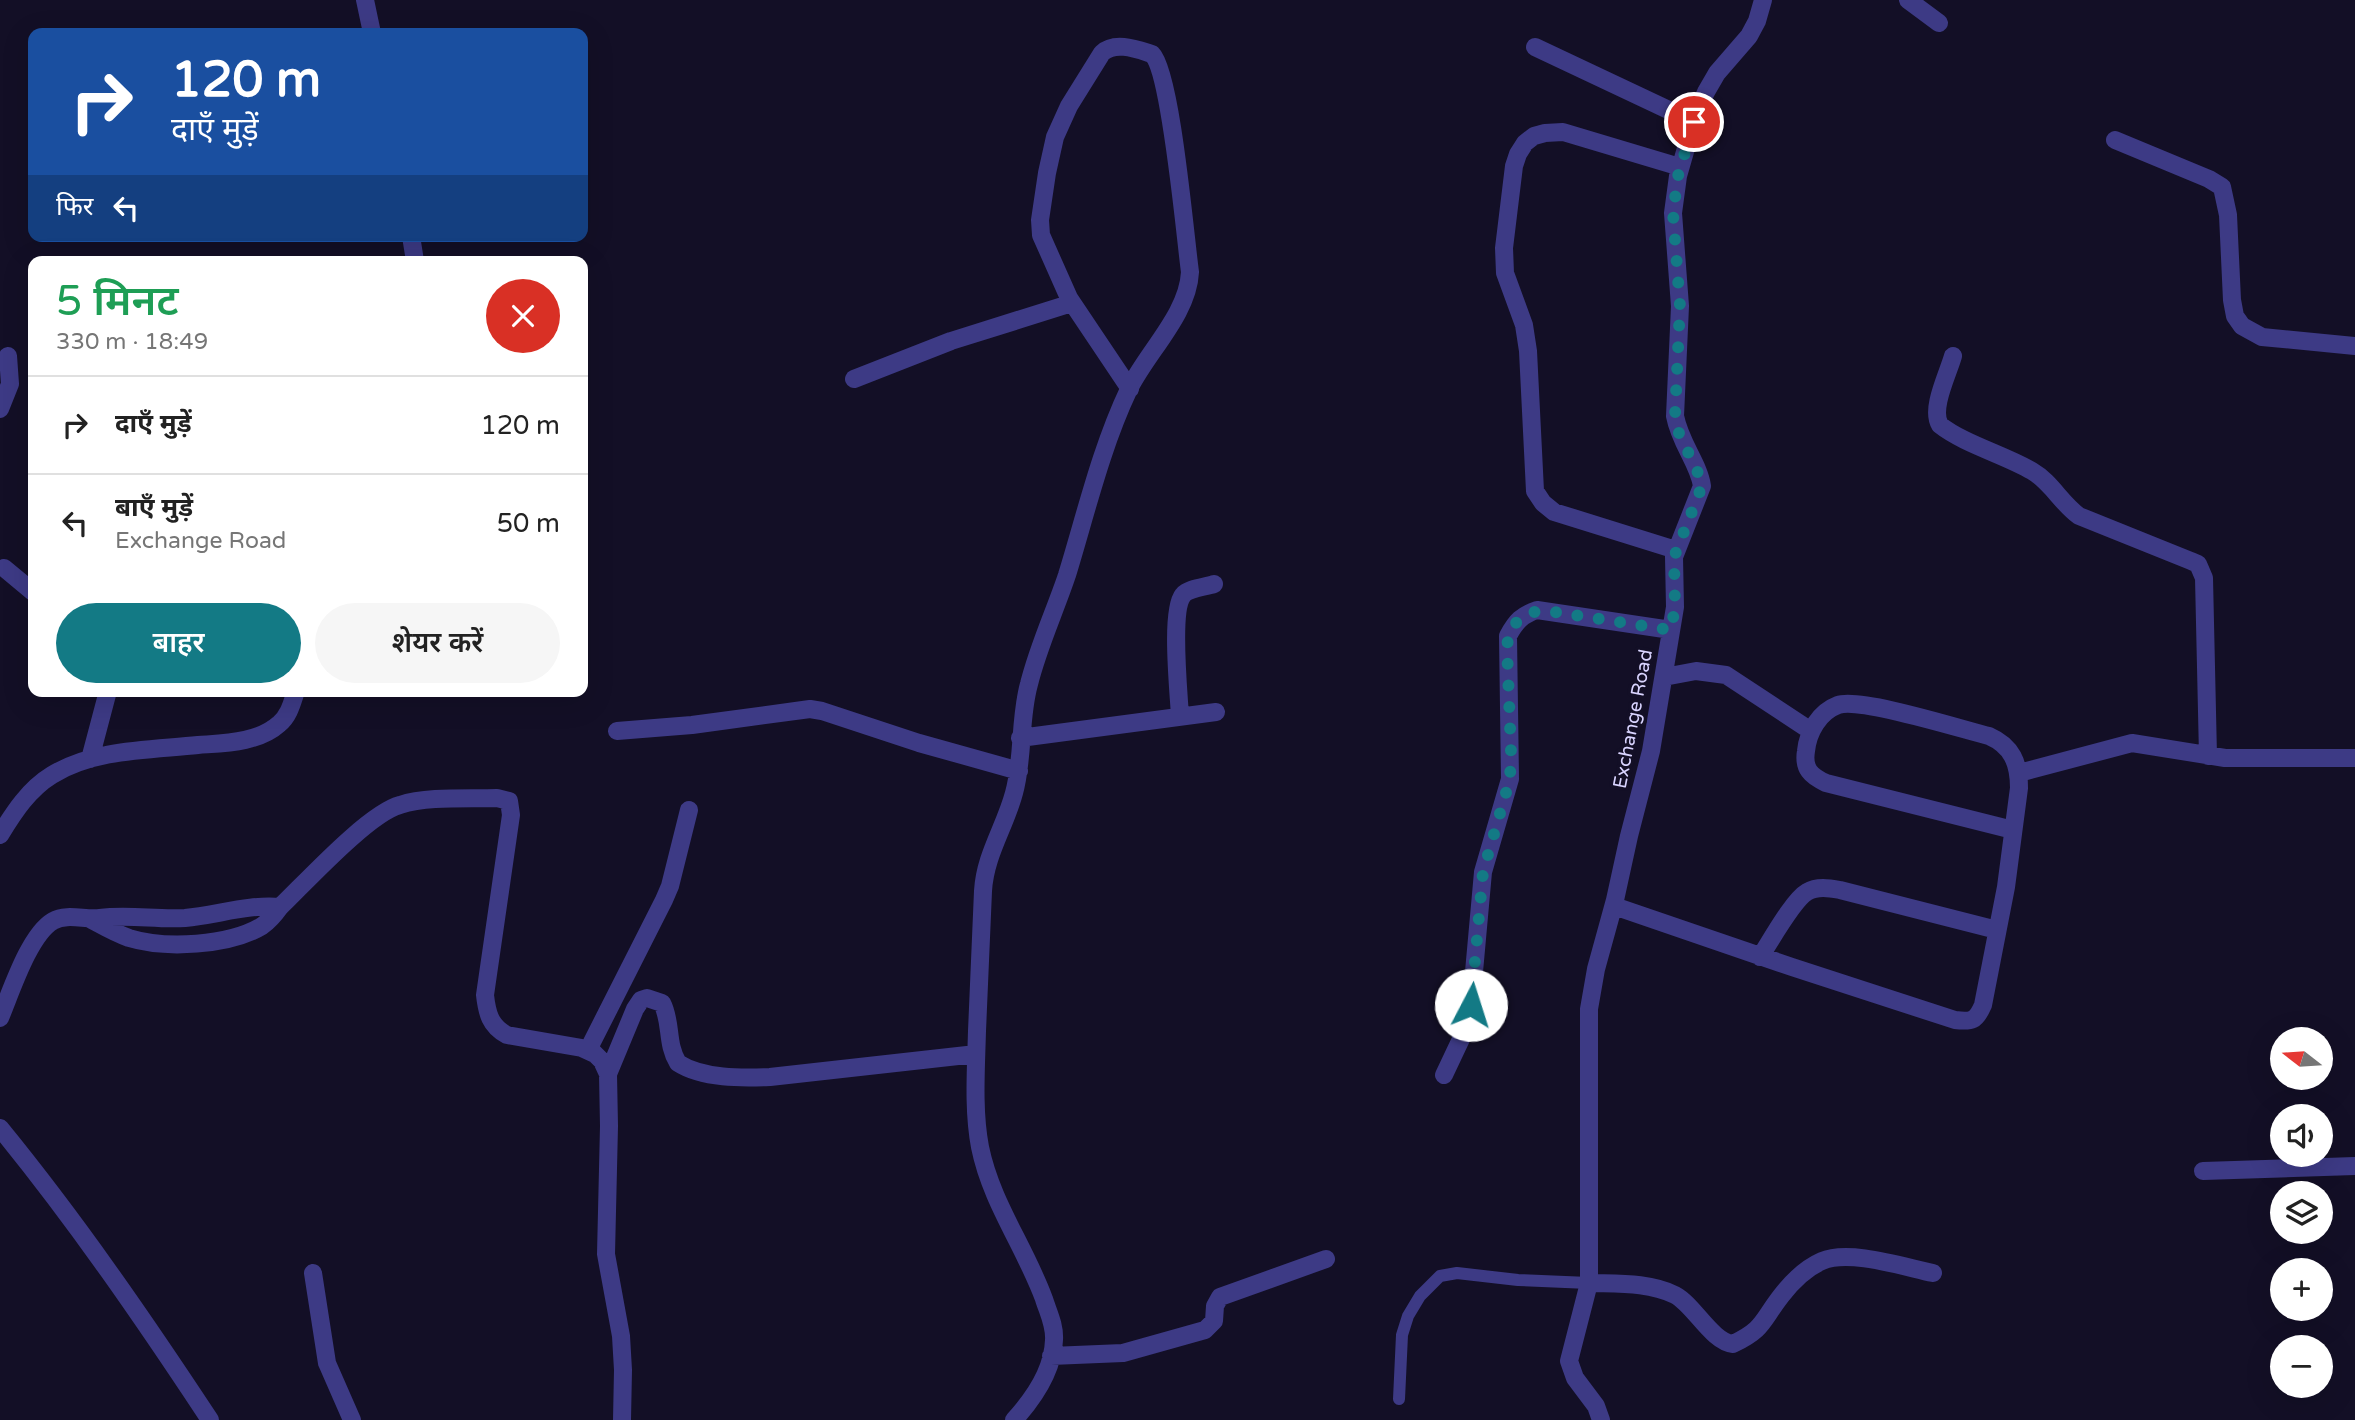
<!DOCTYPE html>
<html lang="hi">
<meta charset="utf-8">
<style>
body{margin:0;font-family:"Varela Round","Noto Sans Devanagari",sans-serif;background:#f6f6f6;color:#222;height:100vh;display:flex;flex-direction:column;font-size:26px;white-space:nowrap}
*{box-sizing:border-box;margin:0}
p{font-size:23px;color:#767676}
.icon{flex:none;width:38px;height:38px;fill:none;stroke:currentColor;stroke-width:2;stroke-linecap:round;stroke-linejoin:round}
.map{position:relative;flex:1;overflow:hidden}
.side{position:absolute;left:28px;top:256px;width:560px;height:441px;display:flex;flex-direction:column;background:#fff;border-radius:14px;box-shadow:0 7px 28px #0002}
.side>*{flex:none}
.top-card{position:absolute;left:28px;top:28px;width:560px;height:214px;border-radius:14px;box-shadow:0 7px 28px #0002;background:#1a4fa0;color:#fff;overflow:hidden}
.needle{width:46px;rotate:287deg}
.tools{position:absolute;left:2270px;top:1027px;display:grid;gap:14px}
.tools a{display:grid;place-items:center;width:63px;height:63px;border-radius:50%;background:#fff;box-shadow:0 7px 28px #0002;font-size:35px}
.pin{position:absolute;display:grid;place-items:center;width:60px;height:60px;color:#fff;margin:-30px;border:4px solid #fff;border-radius:50%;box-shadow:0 2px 7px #0007}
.me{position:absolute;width:77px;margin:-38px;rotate:5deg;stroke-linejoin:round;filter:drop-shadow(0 0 5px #0008)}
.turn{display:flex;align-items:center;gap:24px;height:147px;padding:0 28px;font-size:32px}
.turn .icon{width:91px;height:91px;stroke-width:2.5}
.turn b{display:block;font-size:49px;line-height:60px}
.then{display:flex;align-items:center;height:66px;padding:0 28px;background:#0003;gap:14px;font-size:26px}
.round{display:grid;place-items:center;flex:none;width:74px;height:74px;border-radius:37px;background:#f6f6f6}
.overview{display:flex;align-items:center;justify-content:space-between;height:119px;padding:0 28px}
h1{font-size:42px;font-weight:600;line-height:52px;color:#1e9e55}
.primary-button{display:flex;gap:14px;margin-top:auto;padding:14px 28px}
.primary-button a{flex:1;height:80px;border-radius:42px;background:#137a85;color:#fff;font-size:28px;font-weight:600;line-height:80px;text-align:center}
.primary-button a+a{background:#f6f6f6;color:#222}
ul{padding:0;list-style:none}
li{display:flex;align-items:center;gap:21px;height:98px;padding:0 28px;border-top:2px solid #e0e0e0}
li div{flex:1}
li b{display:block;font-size:26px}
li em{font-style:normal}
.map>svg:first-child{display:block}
</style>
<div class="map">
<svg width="2355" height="1420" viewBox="0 0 2355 1420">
<rect width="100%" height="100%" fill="#130f26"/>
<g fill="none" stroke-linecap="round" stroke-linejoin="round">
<path stroke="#3d3a85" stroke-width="12" d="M1399,1399L1402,1335L1408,1316L1420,1296L1440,1276L1457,1273L1518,1280L1589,1283"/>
<path stroke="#3d3a85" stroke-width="18" d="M365,0L372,33
M1908,0L1939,23
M1535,47L1694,122
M2115,140L2209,179L2222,187L2228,215L2232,300L2235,316L2242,326L2262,337L2355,346
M411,236L415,261
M1953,356C1948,374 1930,409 1940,425C1964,444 2005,455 2032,471C2051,482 2061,503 2079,516L2191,561L2198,564L2204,578L2208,756
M854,379L951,341L1072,303
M0,409L10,384L8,356
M1676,550L1554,512L1543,503L1535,491L1528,351L1524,325L1505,273L1504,248L1514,166L1518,154L1525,143L1534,136L1545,133L1563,132L1680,167
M4,568L33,592
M1664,677L1696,671L1726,675L1811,731
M1180,717C1179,694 1170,611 1183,595C1189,588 1206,587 1214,584
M617,731L692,725L810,709L822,711L919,743L1019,771
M1020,738L1216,712
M90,759L108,691
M2019,773L2132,743L2225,758H2355
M0,835C14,812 29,789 52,775C94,749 150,750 198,745C224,743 258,743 279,724C289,716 292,703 296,691
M1614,906L1792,967L1955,1020C1972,1022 1976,1021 1983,1005L2006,887L2019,788C2019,763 2012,746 1989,736C1961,729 1860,697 1838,705C1819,712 1808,732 1806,751C1803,769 1811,776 1826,783L2013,830
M90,919C103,926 115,933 129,938C165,949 229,946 262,926C269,921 275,914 280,907C306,882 369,813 400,805C428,796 467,799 497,798L509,801L511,815L485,995C487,1013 490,1026 507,1035L582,1048L595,1054L602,1061L608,1074L609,1126L606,1254L621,1336L623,1370L622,1420
M1760,957C1770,942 1793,900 1807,892C1817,886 1829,888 1840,890L1997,930
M0,1018C11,992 29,935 53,921C67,913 85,920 100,918C129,914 157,920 185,918C217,915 249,904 280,907
M588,1050L664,900L670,886L689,810
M608,1074L635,1009L641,1000L647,998L662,1003C672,1022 666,1044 678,1063C703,1079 742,1078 770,1077L976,1054
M1444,1075L1461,1039L1471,1005L1483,872L1510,779L1508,636C1516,621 1522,615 1537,610L1671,630
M0,1128C76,1221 144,1320 210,1420
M2203,1171L2355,1166
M313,1273L327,1363L352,1420
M1589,1283C1617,1284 1649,1282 1675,1295C1694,1305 1712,1342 1733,1344C1764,1329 1761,1322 1781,1296C1791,1283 1806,1268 1822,1261C1849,1249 1904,1267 1933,1273
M1051,1356L1123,1353L1205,1330L1214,1321L1215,1306L1220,1297L1326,1259
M1014,1420C1034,1398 1053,1371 1054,1340C1055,1325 1048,1312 1044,1299C1025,1247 991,1202 980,1147C973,1110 976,1069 977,1031C979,985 981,938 983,891C985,855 1005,827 1014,793C1024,757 1019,720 1029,684C1038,647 1055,611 1067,575C1086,513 1101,448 1129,389C1148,351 1188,314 1190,272C1185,236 1171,72 1152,54C1136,49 1115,41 1102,53L1069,106L1055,137L1047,173L1040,220L1041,235L1069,298L1130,389
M1601,1420L1596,1406L1575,1378L1569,1361L1589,1283V1009L1596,969L1615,900L1629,836L1651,751L1675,607L1674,557L1702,486C1699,464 1680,443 1675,416L1680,306L1673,213L1678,176L1695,117L1706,92L1717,73L1749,36L1757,21L1763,0"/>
</g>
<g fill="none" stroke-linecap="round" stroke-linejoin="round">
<path stroke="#137a85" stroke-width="12" stroke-dasharray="0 21.6" d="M1471,1005L1483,872L1510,779L1511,752L1507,647C1509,623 1524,610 1548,611L1671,630L1675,607L1674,557L1702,486L1699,475L1678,431L1675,416L1680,306L1673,213L1678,176L1694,122"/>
</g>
<g text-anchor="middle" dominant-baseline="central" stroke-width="7" stroke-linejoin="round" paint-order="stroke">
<g font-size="19" fill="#d9d4ff" stroke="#130f26">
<text transform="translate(1633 719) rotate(-79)">Exchange Road</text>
</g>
</g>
</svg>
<div class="tools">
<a><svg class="needle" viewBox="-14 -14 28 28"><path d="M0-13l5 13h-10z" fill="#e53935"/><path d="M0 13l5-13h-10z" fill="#767676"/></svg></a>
<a><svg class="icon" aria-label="sound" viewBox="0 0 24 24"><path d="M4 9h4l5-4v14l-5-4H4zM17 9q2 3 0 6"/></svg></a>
<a><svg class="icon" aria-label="layers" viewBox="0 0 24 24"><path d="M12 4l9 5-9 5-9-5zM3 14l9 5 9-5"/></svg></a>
<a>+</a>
<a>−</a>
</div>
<div class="pin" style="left:1694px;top:122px;background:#d93025"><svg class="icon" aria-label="arrive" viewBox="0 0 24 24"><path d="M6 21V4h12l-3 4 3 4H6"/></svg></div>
<svg class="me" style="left:1471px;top:1005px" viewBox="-20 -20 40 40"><circle r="19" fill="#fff"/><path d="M0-13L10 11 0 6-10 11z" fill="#137a85"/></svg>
<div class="top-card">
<div class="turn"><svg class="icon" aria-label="right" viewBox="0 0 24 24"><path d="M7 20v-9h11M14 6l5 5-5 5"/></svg><div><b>120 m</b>दाएँ मुड़ें</div></div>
<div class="then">फिर<svg class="icon" aria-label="left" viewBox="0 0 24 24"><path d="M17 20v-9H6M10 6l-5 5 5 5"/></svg></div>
</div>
<section class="side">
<div class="overview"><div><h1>5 मिनट</h1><p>330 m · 18:49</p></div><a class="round" style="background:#d93025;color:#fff"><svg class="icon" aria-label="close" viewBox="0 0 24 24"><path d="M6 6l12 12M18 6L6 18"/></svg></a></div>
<ul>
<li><svg class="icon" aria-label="right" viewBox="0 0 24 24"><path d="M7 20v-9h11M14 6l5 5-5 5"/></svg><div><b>दाएँ मुड़ें</b></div><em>120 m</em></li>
<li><svg class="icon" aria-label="left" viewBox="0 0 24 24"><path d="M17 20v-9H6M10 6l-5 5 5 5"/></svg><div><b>बाएँ मुड़ें</b><p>Exchange Road</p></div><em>50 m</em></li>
</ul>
<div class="primary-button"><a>बाहर</a><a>शेयर करें</a></div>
</section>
</div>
